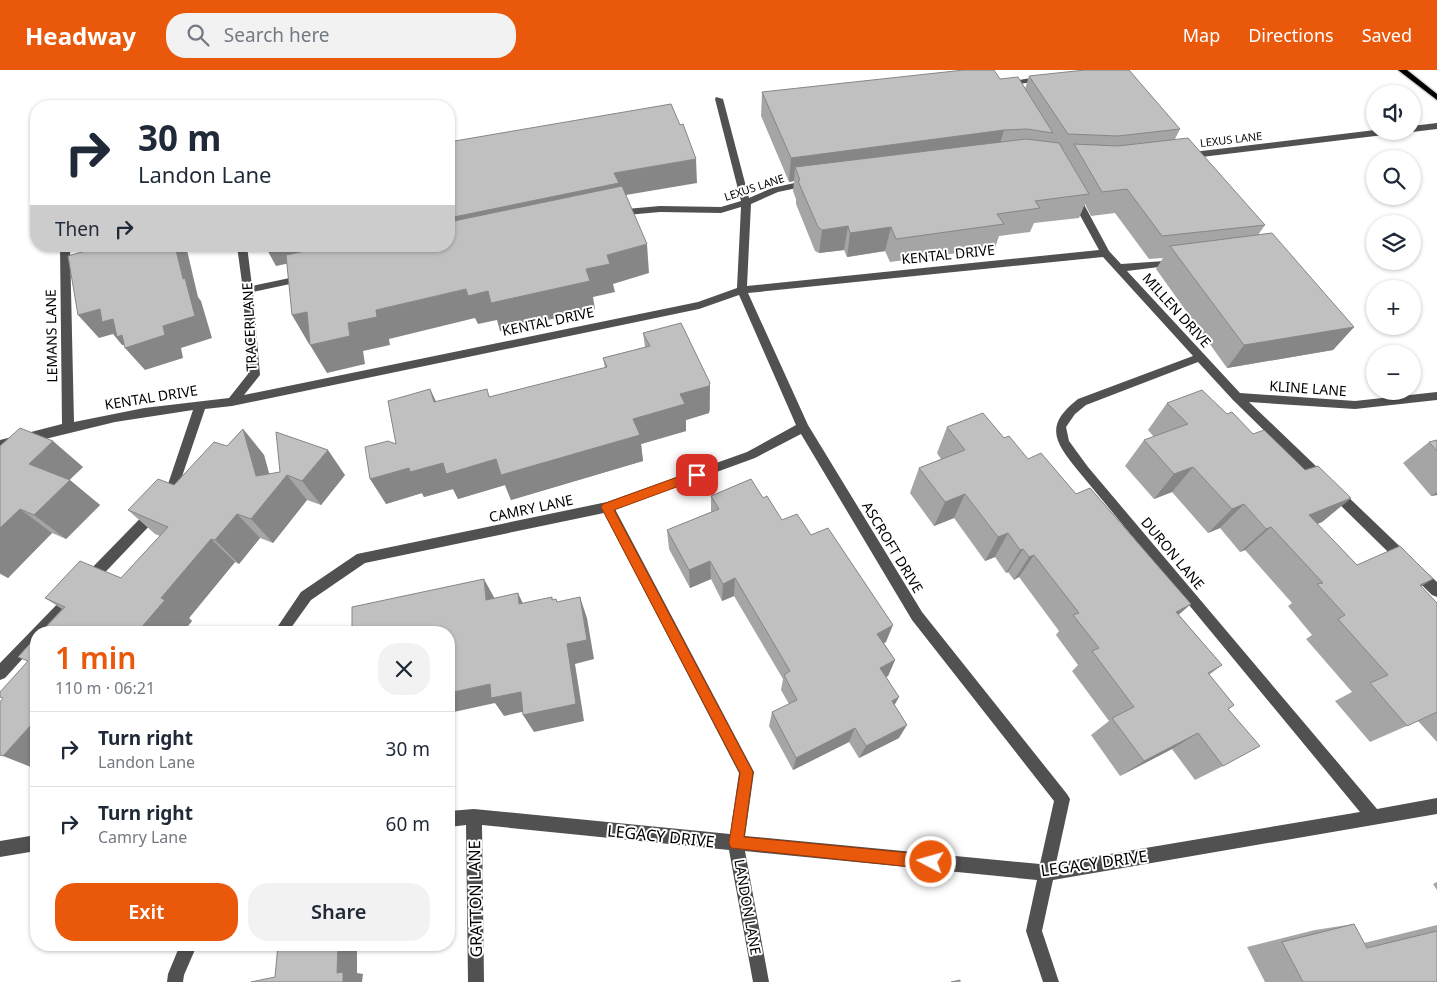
<!DOCTYPE html>
<meta charset="utf-8">
<style>
body{margin:0;font-family:"Noto Sans",sans-serif;background:#f2f2f3;color:#1f2937;height:100vh;display:flex;flex-direction:column;font-size:19px;white-space:nowrap}
*{box-sizing:border-box;margin:0}
p{font-size:16px;color:#747a83}
.icon{flex:none;width:28px;height:28px;fill:none;stroke:currentColor;stroke-width:2;stroke-linecap:round;stroke-linejoin:round}
.map{position:relative;flex:1;overflow:hidden}
.sheet{position:absolute;left:30px;top:556px;width:425px;height:325px;display:flex;flex-direction:column;background:#fff;border-radius:20px;box-shadow:0 1px 4px #0004}
.sheet>*{flex:none}
.top-card{position:absolute;left:30px;top:30px;width:425px;height:152px;border-radius:20px;box-shadow:0 1px 4px #0004;background:#fff;color:#1f2937;overflow:hidden}
.buttons{position:absolute;left:1366px;top:15px;display:grid;gap:10px}
.buttons a{display:grid;place-items:center;width:55px;height:55px;border-radius:50%;background:#fff;box-shadow:0 1px 4px #0004;font-size:25px}
.pin{position:absolute;display:grid;place-items:center;width:42px;height:42px;color:#fff;margin:-21px;border-radius:10px;box-shadow:0 2px 8px #0006}
.me{position:absolute;width:55px;margin:-28px;rotate:276deg;stroke-linejoin:round;filter:drop-shadow(0 0 4px #0008)}
.turn{display:flex;align-items:center;gap:18px;height:105px;padding:0 25px;font-size:22px}
.turn .icon{width:65px;height:65px;stroke-width:2.5}
.turn b{display:block;font-size:35px;line-height:42px}
.then{display:flex;align-items:center;height:48px;padding:0 25px;background:#0003;gap:10px;font-size:19px}
.round{display:grid;place-items:center;flex:none;width:52px;height:52px;border-radius:20px;background:#f2f2f3}
.headline{display:flex;align-items:center;justify-content:space-between;height:85px;padding:0 25px}
h1{font-size:30px;font-weight:600;line-height:38px;color:#ea580c}
.button{display:flex;gap:10px;margin-top:auto;padding:10px 25px}
.button a{flex:1;height:58px;border-radius:20px;background:#ea580c;color:#fff;font-size:20px;font-weight:600;line-height:58px;text-align:center}
.button a+a{background:#f2f2f3;color:#1f2937}
ul{padding:0;list-style:none}
li{display:flex;align-items:center;gap:15px;height:75px;padding:0 25px;border-top:1px solid #e0e1e3}
li div{flex:1}
li b{display:block;font-size:19px}
li em{font-style:normal}
header{display:flex;align-items:center;gap:30px;box-sizing:border-box;height:70px;padding:0 25px;background:#ea580c;color:#fff}
header strong{font-size:24px}
nav{display:flex;gap:28px;margin-inline-start:auto;font-size:18px}
.search{width:350px;height:45px;background:#f2f2f3;display:flex;align-items:center;gap:12px;box-sizing:border-box;padding:0 18px;border-radius:20px;color:#747a83;font-size:19px}
.map>svg:first-child{display:block}
</style>
<header>
<strong>Headway</strong>
<div class="search"><svg class="icon" aria-label="search" viewBox="0 0 24 24"><circle cx="10" cy="10" r="6"/><path d="M15 15l6 6"/></svg>Search here</div>
<nav><a>Map</a><a>Directions</a><a>Saved</a></nav>
</header>
<div class="map">
<svg width="1437" height="912" viewBox="0 0 1437 912">
<rect width="100%" height="100%" fill="#fff"/>
<g fill="none" stroke-linecap="round" stroke-linejoin="round">
<g stroke="#dbdbdb" stroke-width="3">
<path id="major" d="M1398,0H1407L1437,24V30Z"/>
</g>
<path fill="#515151" fill-rule="evenodd" d="M1043,6L1047,8L1046,10L1006,16L1002,14L1006,12Z
M716,27L723,29L749,128L772,118L808,110L813,113L811,115L778,122L751,134L747,216L1099,180L1070,127L1075,124L1080,127L1109,181L1121,194L1179,190V194L1175,195L1127,201L1240,323L1355,331L1437,322V330L1355,339L1249,332L1437,512V527L1432,525L1233,330L1198,292L1086,335L1075,344L1066,357L1069,371L1088,397L1377,739L1437,728V744L1053,810L1042,861L1059,912H1043L1026,861L1037,810L745,781L769,912H753L729,780L482,755L484,912H468L466,755L449,757V741L474,739L730,764L739,703L604,443L365,493L311,530L288,562H274L301,522L357,484L607,432L747,382L796,355L739,225L699,239L232,336L205,339L174,430L94,514L89,516L84,514L82,510L84,506L165,423L193,340L115,352L0,380V370L62,354L60,176H70L74,352L144,338L229,328L248,304L243,220L237,176H247L252,216L304,205L309,208L304,211L253,222L260,305L244,325L698,232L737,218L741,137L721,143L660,142L615,146L610,143L615,140L660,136L721,137L741,131L715,29ZM1103,187L1193,286L1078,329C1042,357 1056,373 1080,403L1360,742L1056,793L1070,729L1067,724L922,542L808,355L748,223ZM801,364L912,550L1054,731L1040,794L745,766L754,702L615,439L755,388Z
M1437,53V59L1412,62L1411,61H1412V56Z
M1375,60L1396,61L1392,64L1185,89L1181,86L1185,83Z
M74,520L79,522L81,526L79,530L48,562H36V574L5,608L0,610V593L69,522Z
M36,765V781L0,787V771Z
M180,875H197L184,905L183,912H167L168,904Z"/>
<use href="#major" fill="#000" fill-rule="evenodd"/>
</g>
<path fill="#a5a5a5" d="M1029,6L1180,59L1175,69L1265,155L1258,165L1354,257L1333,280L1227,298L1156,199L1163,188L1149,189L1115,143L1091,146L1085,134L1079,148L1034,153L1030,162L999,166L995,178L890,192L885,181L847,187L844,180L819,183L815,181L796,134V129L793,121L794,111L789,112L761,46L762,22L1000,9L1025,19Z
M643,263L710,313V340L709,343L686,350V361L641,374L643,391L511,430L505,415L458,429L453,419L424,427L422,423L386,434L396,374L430,319L436,332L490,327L605,298L603,288L645,277Z
M1167,333L1227,344L1253,364L1305,400L1351,428L1322,452L1317,454L1357,495L1421,517L1437,533V672L1418,651L1370,672L1335,631L1352,622L1306,569L1312,565L1288,536L1292,533L1245,480L1240,482L1220,458L1208,463L1172,422L1154,429L1125,396L1144,370L1154,367L1148,360Z
M947,357L1004,368L1028,389L1179,545L1222,595L1209,605L1234,635L1229,639L1223,696L1195,710L1172,679L1120,706L1091,665L1109,651L1072,601L1078,595L1056,565L1059,561L1019,507L1014,510L1008,502L1006,503L995,487L985,491L954,448L934,456L910,423L919,398L941,389L937,383Z
M243,359L264,385L269,404L345,405L321,435L307,430L273,473L260,468L239,494L235,492L189,548L192,551L183,562H41L62,539L45,528L121,508L160,466L155,464L128,440L174,415L227,376Z
M1437,370V425L1431,426L1403,393L1429,372Z
M0,376L83,397L69,410L100,435L66,469L52,463L8,508L0,504Z
M711,426L763,428L782,450L811,465L886,572L884,573L895,590L888,606L886,607L899,627L894,635L899,668L859,688L849,672L793,700L769,656L772,642L789,634L781,620L783,609L734,526L722,531L711,509L690,518L669,479L667,460L711,442Z
M1437,812V820L1433,814Z
M1354,854L1364,873L1437,855V912H1265L1247,877L1315,860Z"/>
<path fill="#868686" d="M1004,60L997,84L795,97L794,111L789,112L791,88Z
M696,89L697,113L620,126L449,172V148L614,103Z
M848,156L844,180L819,183L822,160Z
M891,157L885,181L847,187L850,163Z
M647,174L649,203L613,214L615,222L593,227L595,239L500,261L497,250L478,254L475,248L389,269L390,275L363,281L365,294L327,303L310,275L348,253L376,240L466,219L586,199L607,185Z
M175,176H186L198,227L201,231L212,268L181,278L183,288L145,300L125,278H126L124,275H122L113,264L99,268L78,245L100,239L113,249L163,256L183,209Z
M265,176H384L386,186L295,192L276,196Z
M307,242L323,270L309,274L292,245Z
M1354,257L1333,280L1227,298L1244,275Z
M710,313L709,343L686,350V361L641,374L643,391L511,430L505,415L458,429L453,419L424,427L422,423L386,434L370,409L409,398L443,393L633,349L680,324Z
M430,319L443,346L434,332Z
M243,359L264,385L274,421L287,405L307,430L273,473L251,449L256,406Z
M53,371L83,397L60,419L29,394Z
M328,380L345,405L321,435L302,411Z
M1193,397L1172,422L1154,429L1174,404Z
M70,410L100,435L66,469L34,445Z
M1437,422V425L1431,426Z
M965,424L954,448L934,456L945,432Z
M1351,428L1322,452L1281,469L1309,445Z
M1244,434L1220,458L1208,463L1232,439Z
M20,439L52,463L8,508L0,503V458Z
M237,444L260,468L239,494L215,470Z
M1271,457L1245,480L1240,482L1266,459Z
M1008,463L995,487L985,491L998,467Z
M211,469L235,492L189,548L192,551L183,562H144L140,559L161,528Z
M1023,479L1008,502L1006,503L1020,480Z
M1034,485L1019,507L1014,510L1029,487Z
M710,491L711,509L690,518L689,500Z
M735,508L734,526L722,531L723,514Z
M484,509L496,531L486,530Z
M1433,509L1398,531L1420,515Z
M518,523L528,544L519,534Z
M580,527L587,548L594,589L575,594L584,651L534,662L523,645L567,574Z
M1191,534L1167,555L1176,542Z
M893,555L886,572L871,580L877,564Z
M895,590L888,606L873,613L880,598Z
M490,614L521,622L531,640L504,646L495,633L449,643V623Z
M899,627L891,641L892,631Z
M31,655L36,657V699L3,686Z
M907,655L899,668L859,688L866,676Z
M855,658L849,672L793,700L796,688Z
M1198,663L1172,679L1120,706L1144,691Z
M338,875H357V903L363,904L362,912H343L337,903Z"/>
<path fill="#c0c0c0" stroke="#868686" d="M964,0H994L1000,9L1018,7L1053,63L1027,59L1004,60L791,88L762,22Z
M1085,0H1129L1180,59L1118,66L1068,64L1029,6Z
M671,34L680,55L683,54L696,89L614,103L619,113L449,148V72Z
M1188,68L1265,155L1162,166L1127,119L1102,122L1074,74L1118,76Z
M1026,69L1059,73L1089,124L1035,131L1040,138L997,144L1004,154L896,169L891,157L850,163L848,156L822,160L818,157L798,111L800,110L795,97Z
M622,116L647,174L607,185L610,194L586,199L590,211L491,233L488,221L468,226L466,219L376,240L377,247L348,253L350,266L310,275L307,242L292,245L286,185L328,176H377L378,180L394,176H449V152Z
M1272,163L1354,257L1244,275L1170,176Z
M88,176H175L183,209L185,208L195,246L163,256L165,265L125,278L122,265L117,267L113,249L102,252L100,239L78,245L68,186L89,180Z
M288,176H308L288,180Z
M681,253L710,313L709,316L680,324L685,334L633,349L640,365L501,405L496,389L446,404L443,393L410,402L409,398L370,409L365,377L388,371L396,374L388,331L430,319L434,332L487,319L489,327L607,297L603,288L650,276L643,263Z
M1202,320L1227,344L1232,342L1253,364L1264,360L1305,400L1318,396L1351,428L1309,445L1357,495L1400,476L1433,509L1420,515L1437,533V642L1407,656L1370,613L1388,605L1338,549L1345,545L1317,514L1323,513L1271,457L1266,459L1244,434L1232,439L1193,397L1174,404L1144,370L1188,354L1167,333Z
M983,343L1004,368L1009,366L1028,389L1041,383L1076,424L1090,418L1191,534L1176,542L1222,595L1208,603L1234,635L1228,639L1260,676L1223,696L1198,663L1144,691L1112,648L1134,637L1092,581L1099,578L1073,545L1079,543L1034,485L1029,487L1023,479L1020,480L1008,463L998,467L965,424L945,432L919,398L965,380L947,357Z
M20,358L53,371L29,394L70,410L34,445L20,439L0,458V376Z
M243,359L256,406L280,402L276,362L328,380L302,411L287,405L251,449L237,444L215,470L211,469L161,528L165,530L140,559L148,562H41L65,537L45,528L80,491L121,508L168,457L128,440L158,409L174,415L214,372L227,376Z
M1437,370V381L1429,372Z
M751,409L763,428L767,426L782,450L797,444L811,465L828,458L893,555L877,564L895,590L880,598L899,627L892,631L907,655L866,676L855,658L796,688L772,642L797,630L784,605L790,601L735,508L723,514L710,491L689,500L667,460L719,439L711,426Z
M484,509L486,530L518,523L519,534L552,527V530L556,529L557,532L580,527L587,570L567,574L576,634L523,645L521,622L491,628L490,614L449,623V562H336L352,559V537Z
M36,567V657L31,655L3,686L0,685V632L3,628L0,627V622L28,591L18,587Z
M1354,854L1367,878L1437,861V912H1303L1282,872Z
M278,875H338L337,903L343,902V912H251L275,907Z
M960,910V912H951Z"/>
<path fill="#ea580c" stroke="#983908" d="M697,400L701,402V408L614,440L753,702L744,767L931,785L936,787L938,792L936,797L931,799L731,778L729,773L740,703L601,437L603,434Z"/>
<g text-anchor="middle" dominant-baseline="central" stroke-width="4" stroke-linejoin="round" paint-order="stroke">
<g font-size="11" fill="#000" stroke="#fff">
<text transform="translate(1231 69) rotate(-7)">LEXUS LANE</text>
<text transform="translate(754 117) rotate(-18)">LEXUS LANE</text>
</g>
<g font-size="14" fill="#000" stroke="#fff">
<text transform="translate(948 184) rotate(-6)">KENTAL DRIVE</text>
<text transform="translate(1177 240) rotate(48)">MILLEN DRIVE</text>
<text transform="translate(548 251) rotate(-12)">KENTAL DRIVE</text>
<text transform="translate(249 257) rotate(-93)">TRACER LANE</text>
<text transform="translate(51 266) rotate(-91)">LEMANS LANE</text>
<text transform="translate(1308 318) rotate(4)">KLINE LANE</text>
<text transform="translate(151 327) rotate(-9)">KENTAL DRIVE</text>
<text transform="translate(531 438) rotate(-12)">CAMRY LANE</text>
<text transform="translate(893 477) rotate(59)">ASCROFT DRIVE</text>
<text transform="translate(1173 483) rotate(50)">DURON LANE</text>
<text transform="translate(748 837) rotate(80)">LANDON LANE</text>
</g>
<g font-size="16" fill="#000" stroke="#fff">
<text transform="translate(661 766) rotate(6)">LEGACY DRIVE</text>
<text transform="translate(1094 793) rotate(-8)">LEGACY DRIVE</text>
<text transform="translate(475 829) rotate(-91)">GRATTON LANE</text>
</g>
</g>
</svg>
<div class="buttons">
<a><svg class="icon" aria-label="sound" viewBox="0 0 24 24"><path d="M4 9h4l5-4v14l-5-4H4zM17 9q2 3 0 6"/></svg></a>
<a><svg class="icon" aria-label="search" viewBox="0 0 24 24"><circle cx="10" cy="10" r="6"/><path d="M15 15l6 6"/></svg></a>
<a><svg class="icon" aria-label="layers" viewBox="0 0 24 24"><path d="M12 4l9 5-9 5-9-5zM3 14l9 5 9-5"/></svg></a>
<a>+</a>
<a>−</a>
</div>
<div class="pin" style="left:697px;top:405px;background:#d93025"><svg class="icon" aria-label="arrive" viewBox="0 0 24 24"><path d="M6 21V4h12l-3 4 3 4H6"/></svg></div>
<svg class="me" style="left:931px;top:792px" viewBox="-20 -20 40 40"><circle r="17" fill="#ea580c" stroke="#fff" stroke-width="3"/><path d="M0-11L8 9 0 5-8 9z" fill="#fff"/></svg>
<div class="top-card">
<div class="turn"><svg class="icon" aria-label="right" viewBox="0 0 24 24"><path d="M7 20v-9h11M14 6l5 5-5 5"/></svg><div><b>30 m</b>Landon Lane</div></div>
<div class="then">Then<svg class="icon" aria-label="right" viewBox="0 0 24 24"><path d="M7 20v-9h11M14 6l5 5-5 5"/></svg></div>
</div>
<section class="sheet">
<div class="headline"><div><h1>1 min</h1><p>110 m · 06:21</p></div><a class="round"><svg class="icon" aria-label="close" viewBox="0 0 24 24"><path d="M6 6l12 12M18 6L6 18"/></svg></a></div>
<ul>
<li><svg class="icon" aria-label="right" viewBox="0 0 24 24"><path d="M7 20v-9h11M14 6l5 5-5 5"/></svg><div><b>Turn right</b><p>Landon Lane</p></div><em>30 m</em></li>
<li><svg class="icon" aria-label="right" viewBox="0 0 24 24"><path d="M7 20v-9h11M14 6l5 5-5 5"/></svg><div><b>Turn right</b><p>Camry Lane</p></div><em>60 m</em></li>
</ul>
<div class="button"><a>Exit</a><a>Share</a></div>
</section>
</div>
